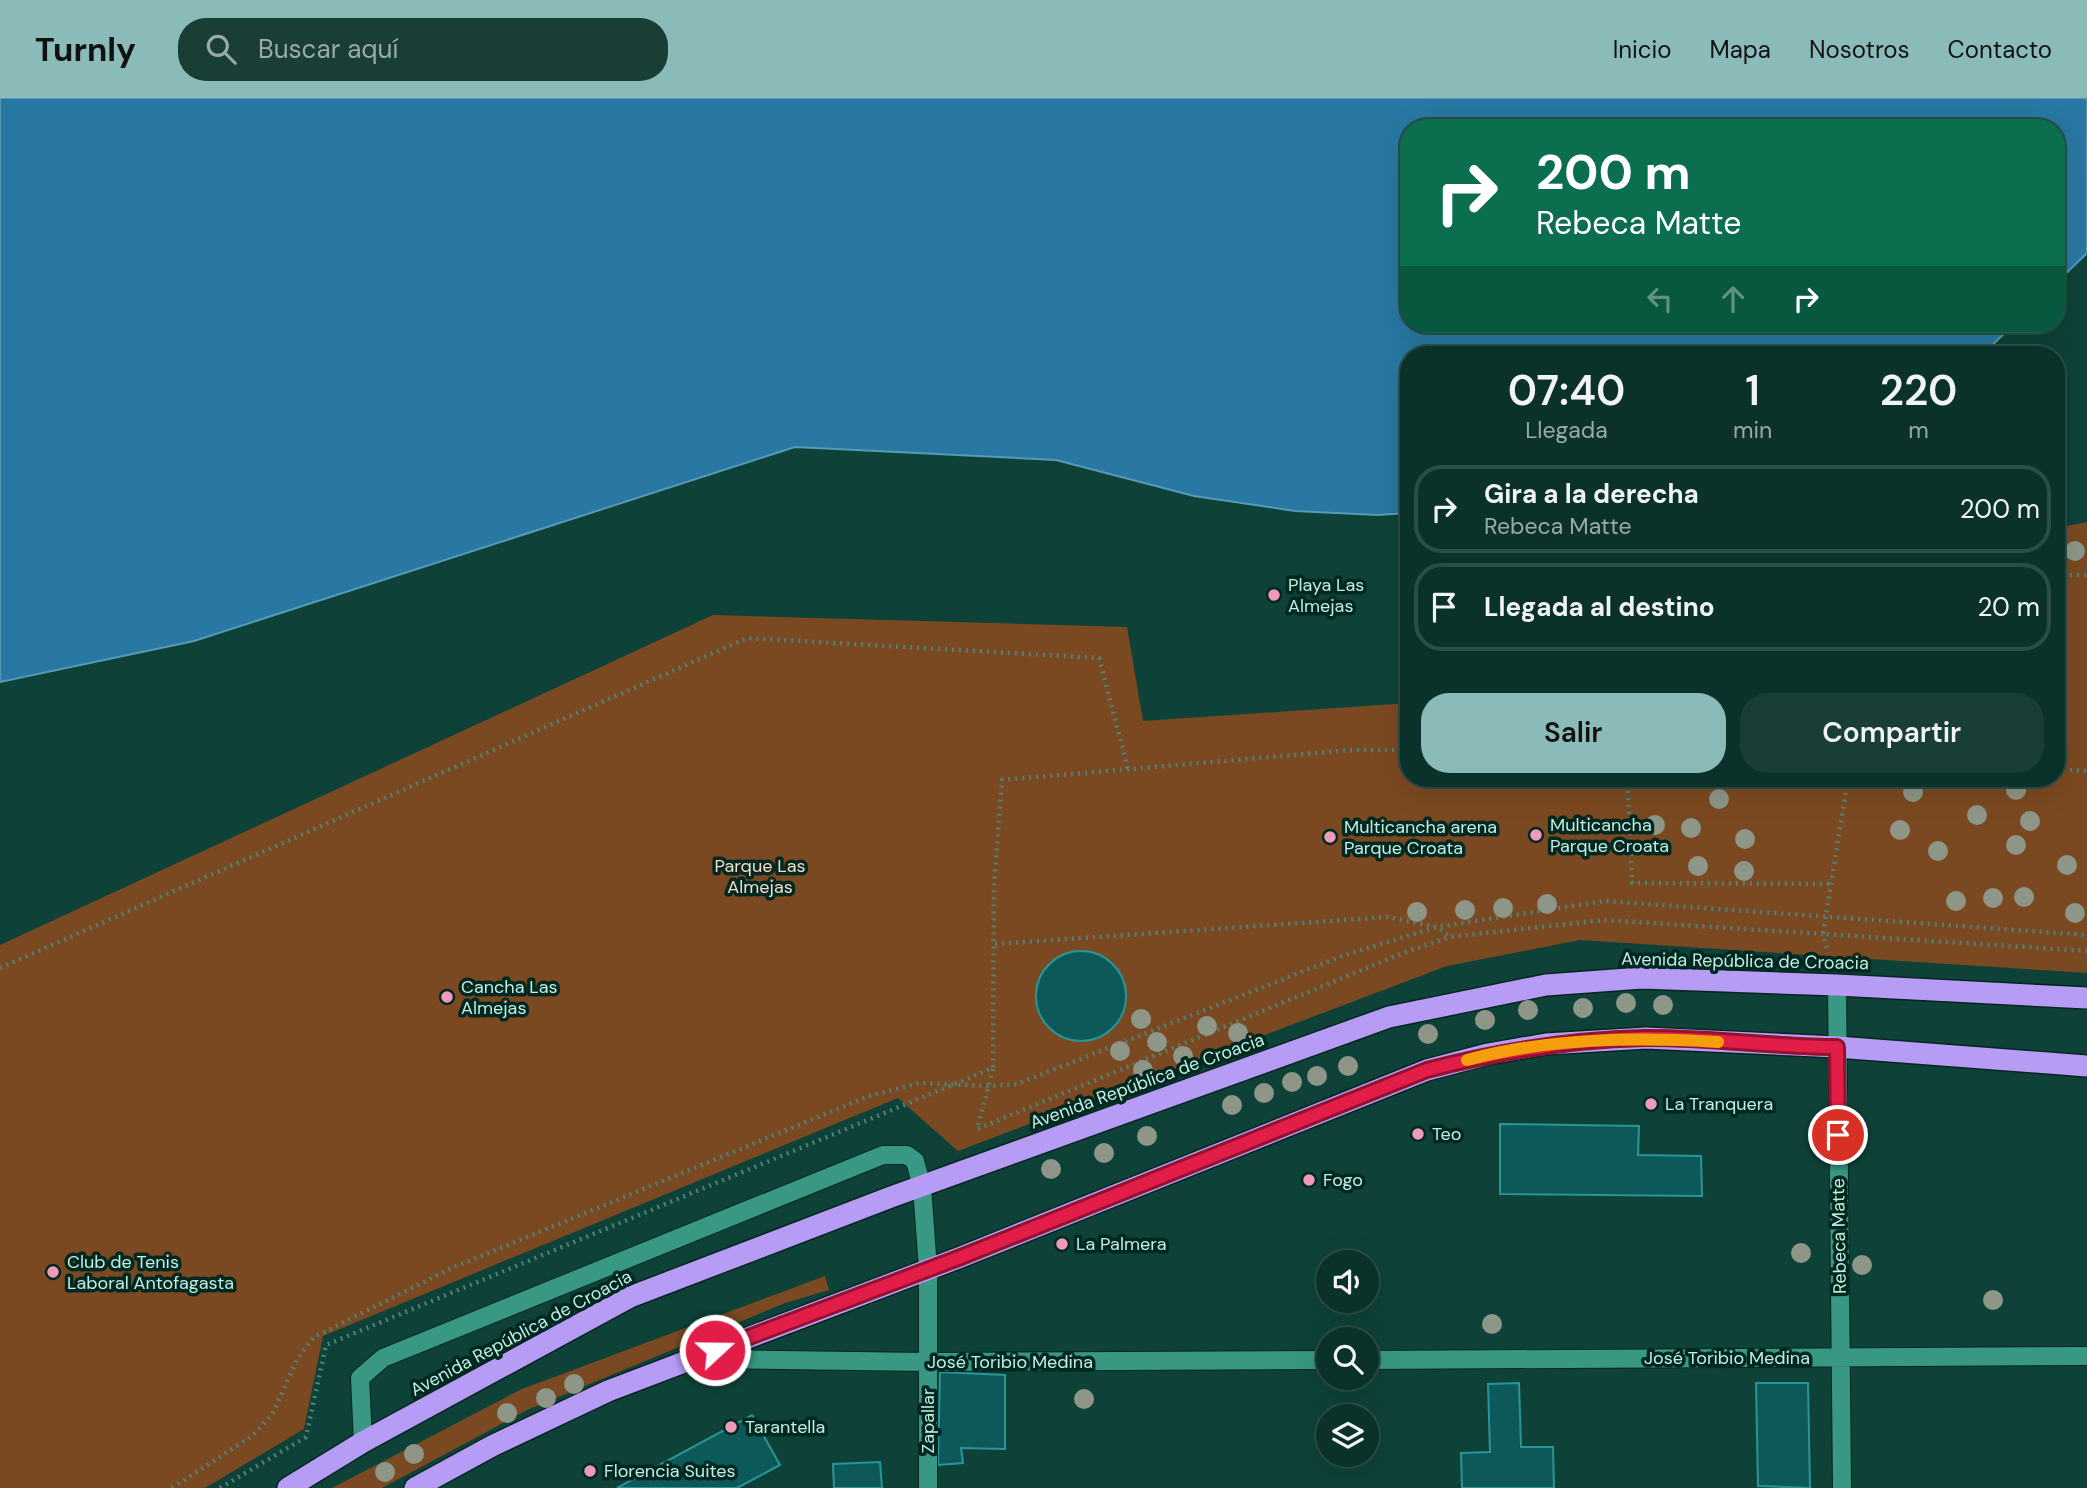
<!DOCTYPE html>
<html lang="es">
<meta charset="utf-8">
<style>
body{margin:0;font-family:"DM Sans",sans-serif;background:#183e36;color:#f1f3f6;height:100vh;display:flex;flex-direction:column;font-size:26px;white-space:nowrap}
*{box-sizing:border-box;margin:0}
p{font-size:23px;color:#99aaa8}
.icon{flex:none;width:38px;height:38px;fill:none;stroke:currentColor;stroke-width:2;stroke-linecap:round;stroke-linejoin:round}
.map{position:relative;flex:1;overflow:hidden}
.drawer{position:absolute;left:1400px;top:248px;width:665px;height:441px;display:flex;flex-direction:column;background:#0a322a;border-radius:28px;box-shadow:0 7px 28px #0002,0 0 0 2px #2a4d47}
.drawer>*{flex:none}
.banner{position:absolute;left:1400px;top:21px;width:665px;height:214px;border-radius:28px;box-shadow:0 7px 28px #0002,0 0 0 2px #2a4d47;background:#0b6e4f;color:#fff;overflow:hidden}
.tools{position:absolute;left:1316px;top:1152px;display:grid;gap:14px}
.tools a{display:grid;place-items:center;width:63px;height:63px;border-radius:50%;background:#0a322a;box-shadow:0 7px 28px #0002,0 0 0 2px #2a4d47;font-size:35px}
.pin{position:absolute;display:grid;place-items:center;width:60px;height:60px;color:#fff;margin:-30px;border:4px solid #fff;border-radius:50%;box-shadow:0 2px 7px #0007}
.me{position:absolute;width:77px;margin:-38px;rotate:69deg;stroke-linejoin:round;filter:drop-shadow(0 0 5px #0008)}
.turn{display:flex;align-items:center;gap:24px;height:147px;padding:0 21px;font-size:32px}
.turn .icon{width:91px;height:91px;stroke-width:2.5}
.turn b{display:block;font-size:49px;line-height:60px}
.lanes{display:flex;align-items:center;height:66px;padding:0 21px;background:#0003;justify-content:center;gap:35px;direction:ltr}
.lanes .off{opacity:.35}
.eta{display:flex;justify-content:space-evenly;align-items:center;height:119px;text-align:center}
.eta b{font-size:42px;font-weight:600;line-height:49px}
.button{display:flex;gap:14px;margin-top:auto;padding:14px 21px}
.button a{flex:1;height:80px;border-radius:28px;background:#8bbbb9;color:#111;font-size:28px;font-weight:600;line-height:80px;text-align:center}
.button a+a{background:#183e36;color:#f1f3f6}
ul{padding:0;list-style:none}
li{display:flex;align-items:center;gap:21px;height:88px;margin:0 14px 10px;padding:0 7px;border:4px solid #2a4d47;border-radius:28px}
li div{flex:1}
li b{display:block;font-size:26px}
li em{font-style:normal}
header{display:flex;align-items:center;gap:42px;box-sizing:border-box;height:98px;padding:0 35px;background:#8bbbb9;color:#111}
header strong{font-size:33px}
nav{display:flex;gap:38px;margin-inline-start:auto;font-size:24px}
.search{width:490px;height:63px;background:#183e36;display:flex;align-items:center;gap:18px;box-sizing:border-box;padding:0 24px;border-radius:28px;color:#99aaa8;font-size:26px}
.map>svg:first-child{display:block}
</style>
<header>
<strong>Turnly</strong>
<div class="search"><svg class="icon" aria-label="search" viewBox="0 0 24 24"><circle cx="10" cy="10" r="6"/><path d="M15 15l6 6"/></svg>Buscar aquí</div>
<nav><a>Inicio</a><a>Mapa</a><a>Nosotros</a><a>Contacto</a></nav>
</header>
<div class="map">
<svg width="2087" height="1390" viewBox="0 0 2087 1390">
<rect width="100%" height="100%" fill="#0e4238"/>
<path fill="#7b4921" d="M2087,424V875L1580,842L1447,868L958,1053L898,1000L323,1238L304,1331L205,1390H0V847L713,517L1127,529L1143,623L1409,605V681H2056V430Z
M825,1178L829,1192L785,1205L527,1312L382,1390H332L522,1291Z"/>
<path fill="#2878a3" stroke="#569bb6" stroke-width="2" d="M0,0H2087V155L2056,185V30H1409V226H2014L1982,257H1409V415L1377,417L1295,413L1194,398L1056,362L795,349L194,543L0,584Z"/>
<path fill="#0d595a" stroke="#289597" stroke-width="2" d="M1036 898a45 45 0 1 1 90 0a45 45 0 1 1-90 0Z
M1500,1026L1639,1028L1638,1057L1701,1058L1702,1098L1500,1096Z
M940,1274L1005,1277V1351L961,1350L963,1365L938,1367Z
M1519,1285L1521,1349H1553L1554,1390H1462L1461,1355L1490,1354L1488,1286Z
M1756,1285H1808L1810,1390L1758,1388Z
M752,1317L780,1367L737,1390H617Z
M880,1364L882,1390H834L833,1366Z"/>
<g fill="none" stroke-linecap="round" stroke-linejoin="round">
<g stroke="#082620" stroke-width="20">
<path id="minor" d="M1837,887L1842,1390
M698,1261L928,1264L1328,1262
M1367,1262L2087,1258
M363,1344L360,1280L383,1260L883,1057H907L915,1063L922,1089L928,1171V1390"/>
</g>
<g stroke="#082620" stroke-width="24">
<path id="highway" d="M288,1390L363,1344L630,1199L891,1099L1389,919L1546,887L1642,880L1837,887L2087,900
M415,1390L492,1348L608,1293L961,1159L1427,972L1488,956L1546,946L1646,940L1837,949L2087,968"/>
</g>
<path stroke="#518177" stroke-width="4.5" stroke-dasharray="2 5" stroke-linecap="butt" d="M2056,477H2087
M2056,671L2087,673
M1848,681L1823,836L2087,853
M1628,693L1632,785L1829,786
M995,846L1388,819L1437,829L1450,839L1604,822L1823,836L1828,855
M0,870L747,540L1099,560L1128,671
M993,971L977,1031L1408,853L1450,839
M172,1390L252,1338L272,1317L297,1261L314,1239L452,1170L869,998L919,985L988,988L1017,986L1342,858L1437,829L1605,803L2087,837
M220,1390L306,1339L326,1247L993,970L994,787L1002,682L1352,652H1409"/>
<use href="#minor" stroke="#389884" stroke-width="18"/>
<use href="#highway" stroke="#b79cf6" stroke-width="21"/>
</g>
<g fill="#8e9687">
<circle cx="2075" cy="453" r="10"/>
<circle cx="2016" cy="692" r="10"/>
<circle cx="1913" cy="694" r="10"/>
<circle cx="1719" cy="701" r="10"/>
<circle cx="1977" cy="717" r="10"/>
<circle cx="2030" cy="723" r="10"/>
<circle cx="1655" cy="727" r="10"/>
<circle cx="1691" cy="730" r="10"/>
<circle cx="1900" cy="732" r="10"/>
<circle cx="1745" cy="741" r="10"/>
<circle cx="2016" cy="747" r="10"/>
<circle cx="1938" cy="753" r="10"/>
<circle cx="2067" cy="767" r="10"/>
<circle cx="1698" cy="768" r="10"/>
<circle cx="1744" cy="773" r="10"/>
<circle cx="2024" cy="799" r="10"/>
<circle cx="1993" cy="800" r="10"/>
<circle cx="1956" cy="803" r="10"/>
<circle cx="1547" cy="806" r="10"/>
<circle cx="1503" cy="810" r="10"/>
<circle cx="1465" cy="812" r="10"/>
<circle cx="1417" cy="814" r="10"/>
<circle cx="2075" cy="815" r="10"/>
<circle cx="1626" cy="905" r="10"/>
<circle cx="1663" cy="907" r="10"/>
<circle cx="1583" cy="910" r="10"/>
<circle cx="1528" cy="912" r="10"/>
<circle cx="1141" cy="921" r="10"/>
<circle cx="1485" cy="922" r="10"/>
<circle cx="1207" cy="928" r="10"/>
<circle cx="1238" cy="935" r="10"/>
<circle cx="1428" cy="936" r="10"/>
<circle cx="1157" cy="944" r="10"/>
<circle cx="1120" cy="953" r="10"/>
<circle cx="1183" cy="958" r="10"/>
<circle cx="1348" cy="968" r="10"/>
<circle cx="1143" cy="972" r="10"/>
<circle cx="1317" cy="978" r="10"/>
<circle cx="1292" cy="984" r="10"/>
<circle cx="1264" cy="995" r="10"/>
<circle cx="1232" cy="1007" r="10"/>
<circle cx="1147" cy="1038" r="10"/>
<circle cx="1104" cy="1055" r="10"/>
<circle cx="1051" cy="1071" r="10"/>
<circle cx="1801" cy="1155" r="10"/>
<circle cx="1862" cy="1167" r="10"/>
<circle cx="1993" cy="1202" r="10"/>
<circle cx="1492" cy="1226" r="10"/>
<circle cx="574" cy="1286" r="10"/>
<circle cx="546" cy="1300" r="10"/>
<circle cx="1084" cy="1301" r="10"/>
<circle cx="507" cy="1315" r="10"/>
<circle cx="414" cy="1356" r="10"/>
<circle cx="385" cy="1374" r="10"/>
</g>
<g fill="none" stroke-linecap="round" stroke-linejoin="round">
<g stroke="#92132f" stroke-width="18">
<path id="route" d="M715,1252L961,1159L1427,972C1499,953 1569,942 1644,940C1708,939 1772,949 1837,949L1838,1037"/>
</g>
<use href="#route" stroke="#e11d48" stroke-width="12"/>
<path stroke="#f59e0b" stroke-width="12" d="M1467,962C1549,940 1634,939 1718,944"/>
</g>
<g fill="#ef9ab8" stroke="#002720" stroke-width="2.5">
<circle cx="1274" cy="497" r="7"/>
<circle cx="1536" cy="737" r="7"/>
<circle cx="1330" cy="739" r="7"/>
<circle cx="447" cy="899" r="7"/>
<circle cx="1651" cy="1006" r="7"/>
<circle cx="1418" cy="1036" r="7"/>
<circle cx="1309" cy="1082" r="7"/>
<circle cx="1062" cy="1146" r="7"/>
<circle cx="53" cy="1174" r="7"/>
<circle cx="731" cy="1329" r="7"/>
<circle cx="590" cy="1373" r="7"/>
</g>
<g text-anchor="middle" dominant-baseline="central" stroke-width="7" stroke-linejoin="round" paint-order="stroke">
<g font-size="18" fill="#c3eee2" stroke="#002720" text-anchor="start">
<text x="1288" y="487">Playa Las<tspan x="1288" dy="21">Almejas</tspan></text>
<text x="1550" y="727">Multicancha<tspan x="1550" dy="21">Parque Croata</tspan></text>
<text x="1344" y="729">Multicancha arena<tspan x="1344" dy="21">Parque Croata</tspan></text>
<text x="461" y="889">Cancha Las<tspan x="461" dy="21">Almejas</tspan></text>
<text x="1665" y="1006">La Tranquera</text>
<text x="1432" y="1036">Teo</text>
<text x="1323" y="1082">Fogo</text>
<text x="1076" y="1146">La Palmera</text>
<text x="67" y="1164">Club de Tenis<tspan x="67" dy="21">Laboral Antofagasta</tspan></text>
<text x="745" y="1329">Tarantella</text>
<text x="604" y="1373">Florencia Suites</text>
</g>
<g font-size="18" fill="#f6dbc8" stroke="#002720">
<text x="760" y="768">Parque Las<tspan x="760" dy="21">Almejas</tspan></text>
</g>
<g font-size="18" fill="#c3eee2" stroke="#002720">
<text transform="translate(1745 863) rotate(1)">Avenida República de Croacia</text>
<text transform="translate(1147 983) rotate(-20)">Avenida República de Croacia</text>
<text transform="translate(1839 1138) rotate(-91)">Rebeca Matte</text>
<text transform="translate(521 1235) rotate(-28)">Avenida República de Croacia</text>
<text x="1727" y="1260">José Toribio Medina</text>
<text x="1010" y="1264">José Toribio Medina</text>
<text transform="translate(928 1323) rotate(-90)">Zapallar</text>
</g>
</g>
</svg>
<div class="tools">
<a><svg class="icon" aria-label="sound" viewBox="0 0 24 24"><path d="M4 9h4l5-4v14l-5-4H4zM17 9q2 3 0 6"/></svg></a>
<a><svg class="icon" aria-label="search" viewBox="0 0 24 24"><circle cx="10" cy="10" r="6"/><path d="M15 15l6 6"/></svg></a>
<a><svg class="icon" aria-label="layers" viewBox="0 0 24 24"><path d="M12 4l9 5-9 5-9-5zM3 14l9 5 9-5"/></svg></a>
</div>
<div class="pin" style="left:1838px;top:1037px;background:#d93025"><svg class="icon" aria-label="arrive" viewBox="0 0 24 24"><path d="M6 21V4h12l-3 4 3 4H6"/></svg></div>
<svg class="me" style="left:715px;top:1252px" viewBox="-20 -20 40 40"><circle r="17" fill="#e11d48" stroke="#fff" stroke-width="3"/><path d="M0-11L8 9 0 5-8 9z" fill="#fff"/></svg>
<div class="banner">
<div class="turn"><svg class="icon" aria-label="right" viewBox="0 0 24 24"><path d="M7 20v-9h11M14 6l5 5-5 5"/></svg><div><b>200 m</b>Rebeca Matte</div></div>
<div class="lanes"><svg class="icon off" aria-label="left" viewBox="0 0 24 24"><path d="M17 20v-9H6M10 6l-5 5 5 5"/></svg><svg class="icon off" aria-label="ahead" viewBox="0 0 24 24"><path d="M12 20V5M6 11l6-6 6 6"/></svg><svg class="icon" aria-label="right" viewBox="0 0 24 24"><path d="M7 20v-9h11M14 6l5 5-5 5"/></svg></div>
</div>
<section class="drawer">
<div class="eta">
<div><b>07:40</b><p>Llegada</p></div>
<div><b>1</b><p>min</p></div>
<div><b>220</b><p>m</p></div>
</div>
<ul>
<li><svg class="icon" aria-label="right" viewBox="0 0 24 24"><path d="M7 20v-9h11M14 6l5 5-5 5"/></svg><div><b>Gira a la derecha</b><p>Rebeca Matte</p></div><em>200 m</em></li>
<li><svg class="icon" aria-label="arrive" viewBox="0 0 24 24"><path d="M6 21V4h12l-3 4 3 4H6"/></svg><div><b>Llegada al destino</b></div><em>20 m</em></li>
</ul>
<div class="button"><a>Salir</a><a>Compartir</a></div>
</section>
</div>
